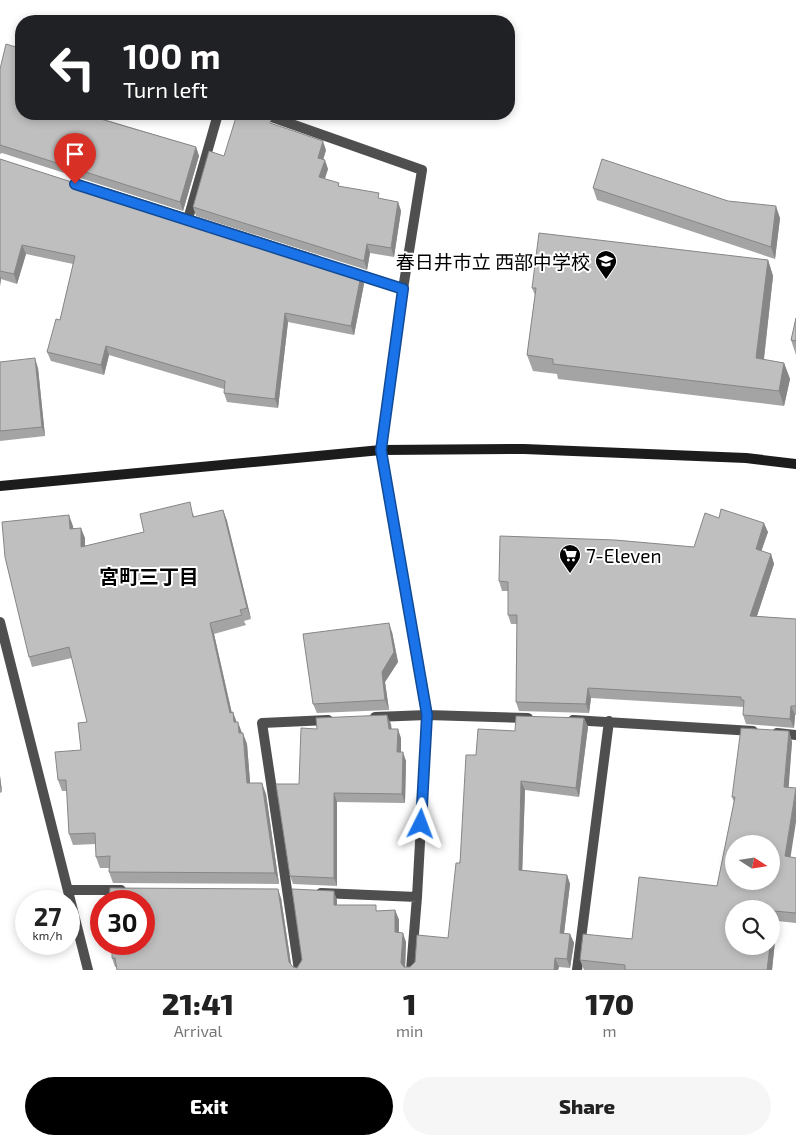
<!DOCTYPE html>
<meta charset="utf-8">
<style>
body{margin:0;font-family:"Exo 2","Noto Sans JP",sans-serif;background:#f6f6f6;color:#222;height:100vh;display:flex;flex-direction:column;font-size:19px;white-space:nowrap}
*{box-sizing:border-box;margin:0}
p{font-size:16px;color:#767676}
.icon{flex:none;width:28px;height:28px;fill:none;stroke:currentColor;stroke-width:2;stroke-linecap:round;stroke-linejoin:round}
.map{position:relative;height:970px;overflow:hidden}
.panel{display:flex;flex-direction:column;background:#fff;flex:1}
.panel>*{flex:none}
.top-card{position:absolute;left:15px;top:15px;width:500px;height:105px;border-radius:20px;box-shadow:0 2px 8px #0003;background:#202124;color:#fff;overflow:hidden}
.needle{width:32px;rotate:102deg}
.controls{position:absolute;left:725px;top:835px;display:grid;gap:10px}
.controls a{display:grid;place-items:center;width:55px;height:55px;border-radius:50%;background:#fff;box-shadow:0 2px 8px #0003;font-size:25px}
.speed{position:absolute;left:15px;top:890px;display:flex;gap:10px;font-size:25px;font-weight:700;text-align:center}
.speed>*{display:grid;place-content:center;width:65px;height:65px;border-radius:50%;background:#fff;box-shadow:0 2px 8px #0003;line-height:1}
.speed small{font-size:12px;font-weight:400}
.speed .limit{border:8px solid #d22;background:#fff;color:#111}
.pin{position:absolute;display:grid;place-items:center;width:42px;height:42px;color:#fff;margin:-51px -21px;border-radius:50% 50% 50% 0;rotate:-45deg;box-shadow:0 0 5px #0007}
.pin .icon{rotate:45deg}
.me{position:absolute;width:55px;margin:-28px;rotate:3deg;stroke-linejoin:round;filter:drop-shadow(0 0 4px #0008)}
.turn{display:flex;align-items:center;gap:18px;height:105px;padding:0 25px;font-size:22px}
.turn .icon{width:65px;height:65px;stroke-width:2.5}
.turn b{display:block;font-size:35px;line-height:42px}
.eta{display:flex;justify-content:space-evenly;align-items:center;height:85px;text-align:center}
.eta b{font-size:30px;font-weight:800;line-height:35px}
.cta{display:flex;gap:10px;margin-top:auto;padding:10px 25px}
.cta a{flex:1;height:58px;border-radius:30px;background:#000;color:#fff;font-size:20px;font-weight:800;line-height:58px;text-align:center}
.cta a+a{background:#f6f6f6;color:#222}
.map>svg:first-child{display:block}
</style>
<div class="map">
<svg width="796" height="970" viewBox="0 0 796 970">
<rect width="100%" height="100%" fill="#fff"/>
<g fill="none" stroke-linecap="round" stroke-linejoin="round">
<path stroke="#4f4f4f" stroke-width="10" d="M263,114L422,170L403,289L381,450L427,715L417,897L411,970
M106,193L316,260
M188,219L218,114
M349,271L403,289
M0,622L88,970
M375,717L427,715L528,718
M573,720L753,731
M777,733L796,735
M68,890H121
M321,893L417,897
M299,970L262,723L328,720
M577,970L609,721"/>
<path stroke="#1c1c1c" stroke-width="10" d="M0,486L381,450L524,449L746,458L796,464"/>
</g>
<path fill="#a4a4a4" d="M0,69L21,114H98L100,118L196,147L199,156L183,211L2,153L0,154Z
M273,124L326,150L323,160L328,169L325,179L341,187L381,199L398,202L401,211L394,257L370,253L367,270L196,216L193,207L224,156Z
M0,159L361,275L364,284L354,335L288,322L278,408L227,402L224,393V389L109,355L104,375L51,361L47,352L60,320L73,264L26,254L17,284L1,279L0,286Z
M593,188L780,218L775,259L597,200Z
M768,260L773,276L764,360L784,363L790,379L784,406L558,379L557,374L533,371L527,355L535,295L532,288Z
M796,318V355L791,340Z
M0,362L38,368L45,436L0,441Z
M223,510L227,521L251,619L244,621L246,625L214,634L232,713L247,744L250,783L266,794L279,884L113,883L109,872L110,868H100L96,857V844L73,845L69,834L67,791H62L58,780L81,750L87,722L72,658L32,667L29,657L73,526V528L85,538V546L144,532L193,513L194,517Z
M719,518L768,532L761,551L771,554L774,564L757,616L796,619V715H795L794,728L746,724L743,715L744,707L591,698L589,713L519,711L516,702L517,624H511L508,615V591H502L499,581L694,547Z
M392,632L398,662L385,682L389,710L317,713L313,704Z
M584,718L588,727L579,797L525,790L522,870L567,875L570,884L564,933L570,934L574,943L570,968L559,967L558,970H117V967H115L112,958L281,898L291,965L293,967L297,968L302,960L337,900V905L379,911L395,910L399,920V933L406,942L405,967H410L448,938L476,755L515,731Z
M391,724V729L401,738V752L406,761L405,803L337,802V886L293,884L290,876L299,784L317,729Z
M789,731L792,742L788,787L790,857L796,858V923L777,921L772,970H584L580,960L632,939L717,886L734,802L732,797Z
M0,776L2,792L0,793Z"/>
<path fill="#868686" d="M323,141L326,150L321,167L318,158Z
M196,147L199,156L183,211L180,202Z
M325,160L328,169L322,186L319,177Z
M398,202L401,211L394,257L391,248Z
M776,206L780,218L775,259L771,247Z
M367,244L370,253L367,270L364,261Z
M22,245L26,254L17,284L14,274Z
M768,260L773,276L762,374L756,358Z
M0,275L1,279L0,286Z
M361,275L364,284L354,335L351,326Z
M285,313L288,322L278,408L275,399Z
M106,346L109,355L104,375L101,365Z
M35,358L38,368L45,436L42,427Z
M784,363L790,379L784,406L779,391Z
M223,510L227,521L251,619L247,608Z
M69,515L73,526L74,540L70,529Z
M764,523L768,532L759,558L756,549Z
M81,528L85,538V558L81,547Z
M771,554L774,564L754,625L750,616Z
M210,623L214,634L233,719V712L237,723L238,733L230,713Z
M389,623L392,632L398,662L385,682L389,710L385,700L382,672Z
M588,688L591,698L589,713L586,704Z
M791,706L795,715L794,728L790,719Z
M387,715L391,724L393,738L389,729Z
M584,718L588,727L579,797L576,788Z
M238,722L242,733L243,744L239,733Z
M398,729L401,738V761L397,752Z
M789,731L792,742L788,797L784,787Z
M243,733L247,744L251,794L247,783Z
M403,752L406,761L405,803L402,794Z
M0,776L2,792L0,786Z
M521,781L525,790L522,879L519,870Z
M262,783L266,794L279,884L275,873Z
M796,788V822L789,867L785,856Z
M334,793L337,802V886L334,878Z
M567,875L570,884L563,942L560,933Z
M278,889L281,898L292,970L289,962Z
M334,891L337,900V914L334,905Z
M395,910L399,920V941L395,932Z
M774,911L777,921L772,970H767L770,946H771V931Z
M403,933L406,942L405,970L401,963Z
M570,934L574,943L570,968L567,959Z
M555,958L559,967L558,970H554Z"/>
<path fill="#bfbfbf" stroke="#868686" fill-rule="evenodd" d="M6,44L19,48V44H21V114H98L97,118L196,147L180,202L0,145V69Z
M237,114H253L271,120L270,123L323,141L318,158L325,160L319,177L339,183L338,186L379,193L378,198L398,202L391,248L367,244L364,261L193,207L209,151L224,156Z
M0,159L361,275L351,326L285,313L275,399L224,393L225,381L106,346L101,365L47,352L56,319L60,320L75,256L22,245L14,274L0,271Z
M602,159L728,201L776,206L771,247L593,188Z
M539,233L768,260L756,358L784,363L779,391L553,364V359L527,355L536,288H532Z
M796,318V341L791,340Z
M35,358L42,427L0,431V362Z
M190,502L193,517L223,510L247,608L240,610L242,615L210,623L230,713L233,712L234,722H238L239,733H243L247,783H262L275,873L109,872L110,856L96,857L95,833L69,834L66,780H58L55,752L81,750L78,723L87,722L69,647L29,657L5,557L2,522L69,515L70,529L81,528V547L144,532L140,514Z
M721,509L764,523L756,549L771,554L750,616L796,619V706H791L790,719L743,715L744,700H741V697L588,688L586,704L516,702L517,615H508V582L499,581L500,536L615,540L694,547L705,513L719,518Z
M389,623L394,652L382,672L385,700L313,704L303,634Z
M387,715L389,729H398L397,752H403L402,794L334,793V878L290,876L276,784H299L301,728L317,729L316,718Z
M516,716L584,718L576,788L521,781L519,870L567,875L560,933L570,934L567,959L555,958L554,970H117L115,958H112V944H144V901H109L110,888L278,889L289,962L293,967L297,968L302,960L292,889L334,891V905H376V911L395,910V932L403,933L401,963L404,967H410L415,962L417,935L448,938L456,863H460L466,755H476L478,729L515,731Z
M741,728L789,731L784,787L796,788L785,856L796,858V913L774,911L771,931V909H734V946H770L767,970H625V965L580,960L583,934L632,939L639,877L717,886L735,797H732ZM734,844H771V881H734Z"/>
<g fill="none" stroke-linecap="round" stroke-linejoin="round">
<g stroke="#114b97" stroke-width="12">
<path id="route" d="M75,184L403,289L381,450L427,715L421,824"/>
</g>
<use href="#route" stroke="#1a73e8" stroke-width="9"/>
</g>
<defs>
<g id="school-pin" transform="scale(1.125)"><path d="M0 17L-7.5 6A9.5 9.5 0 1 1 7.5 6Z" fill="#000" stroke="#fff"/><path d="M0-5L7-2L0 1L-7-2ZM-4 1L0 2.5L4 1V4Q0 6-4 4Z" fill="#fff"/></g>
<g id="supermarket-pin" transform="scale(1.125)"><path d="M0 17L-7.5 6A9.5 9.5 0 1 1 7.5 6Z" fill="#000" stroke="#fff"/><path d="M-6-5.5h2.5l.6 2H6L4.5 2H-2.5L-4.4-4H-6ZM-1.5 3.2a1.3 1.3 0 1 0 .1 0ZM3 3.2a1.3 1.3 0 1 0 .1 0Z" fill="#fff"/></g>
</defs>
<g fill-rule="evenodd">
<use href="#school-pin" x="606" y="261"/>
<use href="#supermarket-pin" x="570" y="555"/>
</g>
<g text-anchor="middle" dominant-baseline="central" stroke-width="4" stroke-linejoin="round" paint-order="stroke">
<g font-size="19" fill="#000" stroke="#fff" text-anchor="end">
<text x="590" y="261">春日井市立 西部中学校</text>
<text x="586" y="555" text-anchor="start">7-Eleven</text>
</g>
<g font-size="20" font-weight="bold" fill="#000" stroke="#fff">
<text x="149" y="576">宮町三丁目</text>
</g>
</g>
</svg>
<div class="controls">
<a><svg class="needle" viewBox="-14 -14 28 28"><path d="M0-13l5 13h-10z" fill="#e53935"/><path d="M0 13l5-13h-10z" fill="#767676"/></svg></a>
<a><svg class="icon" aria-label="search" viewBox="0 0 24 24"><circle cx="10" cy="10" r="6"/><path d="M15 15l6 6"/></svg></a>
</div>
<div class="speed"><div>27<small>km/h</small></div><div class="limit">30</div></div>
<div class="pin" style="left:75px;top:184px;background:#d93025"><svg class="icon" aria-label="arrive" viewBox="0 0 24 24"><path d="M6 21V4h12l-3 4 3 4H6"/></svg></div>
<svg class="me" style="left:421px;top:824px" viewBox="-20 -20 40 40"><path d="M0-17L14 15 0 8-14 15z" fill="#1a73e8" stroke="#fff" stroke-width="4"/></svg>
<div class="top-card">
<div class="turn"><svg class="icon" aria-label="left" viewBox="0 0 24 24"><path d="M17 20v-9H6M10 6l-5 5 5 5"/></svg><div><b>100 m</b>Turn left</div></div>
</div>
</div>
<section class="panel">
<div class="eta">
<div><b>21:41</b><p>Arrival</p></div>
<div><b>1</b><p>min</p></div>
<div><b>170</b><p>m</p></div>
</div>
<div class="cta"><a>Exit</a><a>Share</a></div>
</section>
